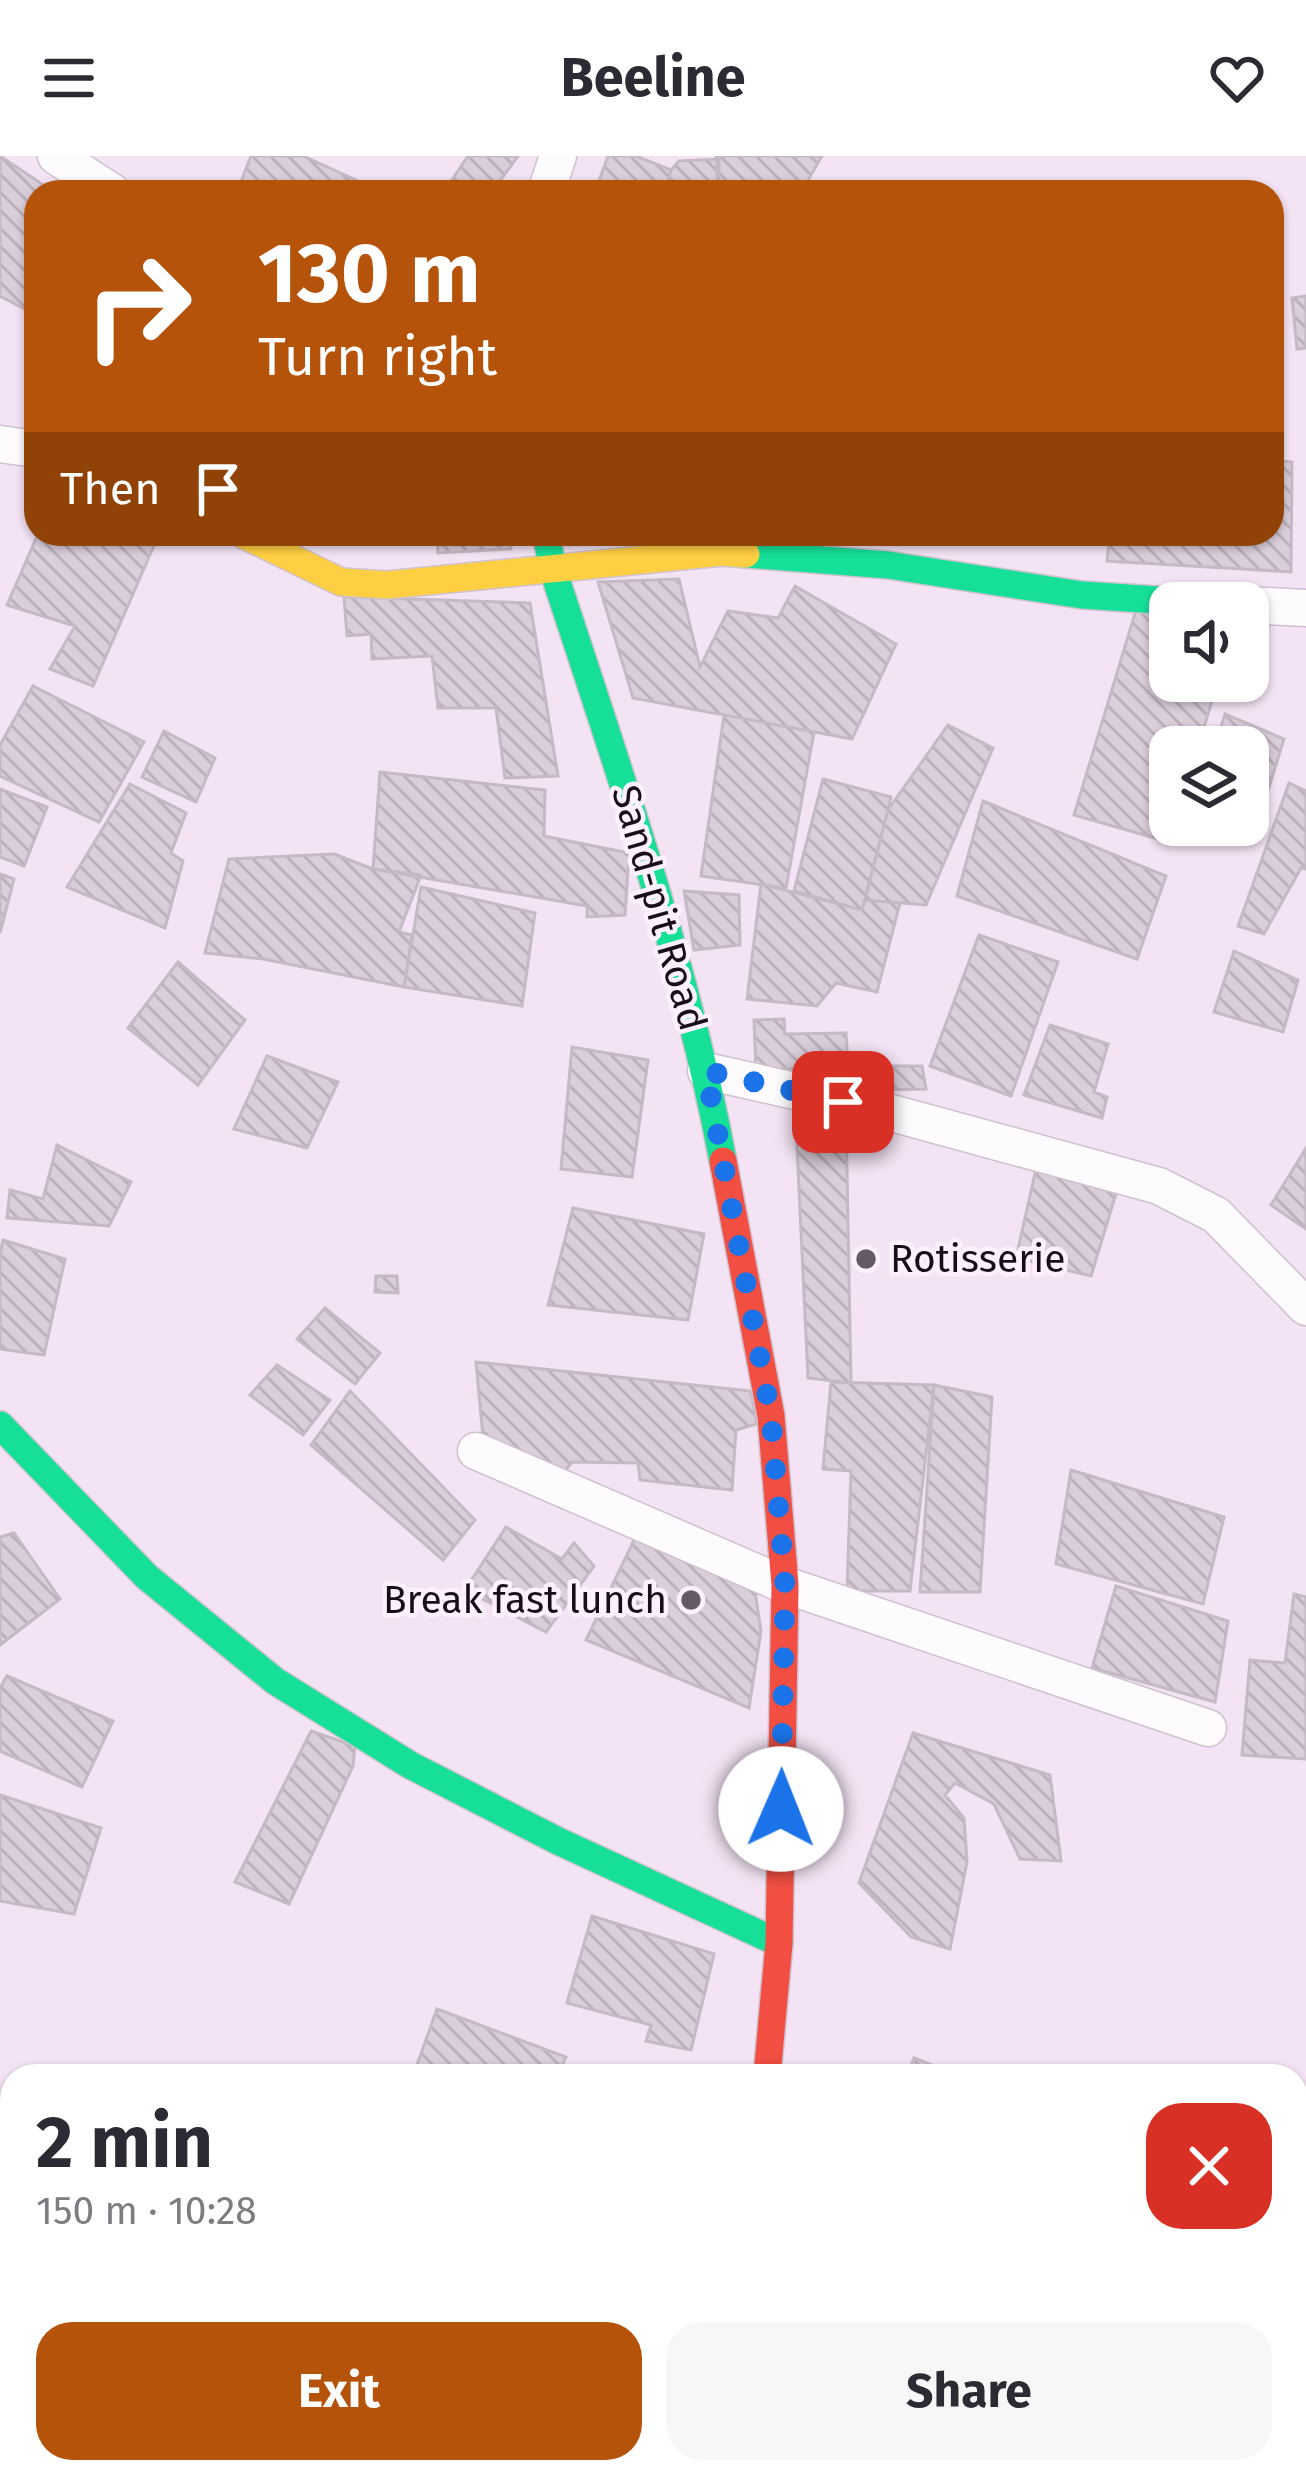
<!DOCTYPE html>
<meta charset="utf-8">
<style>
body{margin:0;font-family:"Fira Sans",sans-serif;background:#f7f7f7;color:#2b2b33;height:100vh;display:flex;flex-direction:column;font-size:45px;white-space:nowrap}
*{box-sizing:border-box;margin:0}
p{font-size:39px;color:#7c7c81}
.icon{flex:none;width:66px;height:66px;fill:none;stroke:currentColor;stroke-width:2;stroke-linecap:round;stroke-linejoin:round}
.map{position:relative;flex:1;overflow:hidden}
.panel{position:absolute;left:0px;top:1908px;width:1308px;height:420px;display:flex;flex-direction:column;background:#fff;border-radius:36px 36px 0 0;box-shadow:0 3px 9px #0004}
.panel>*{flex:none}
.guide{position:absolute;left:24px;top:24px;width:1260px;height:366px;border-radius:36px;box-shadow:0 3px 9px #0004;background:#b45309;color:#fff;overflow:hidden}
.buttons{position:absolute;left:1149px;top:426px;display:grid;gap:24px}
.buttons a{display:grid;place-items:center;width:120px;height:120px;border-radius:24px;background:#fff;box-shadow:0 3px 9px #0004;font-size:60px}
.pin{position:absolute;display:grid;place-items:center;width:102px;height:102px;color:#fff;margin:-51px;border-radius:24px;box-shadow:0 6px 18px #0006}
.me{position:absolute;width:132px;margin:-66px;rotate:1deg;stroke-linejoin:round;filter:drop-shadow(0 0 9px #0008)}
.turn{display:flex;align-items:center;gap:42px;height:252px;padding:0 36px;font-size:54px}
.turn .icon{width:156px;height:156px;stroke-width:2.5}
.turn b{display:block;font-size:84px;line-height:102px}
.then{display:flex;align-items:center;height:114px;padding:0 36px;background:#0003;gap:24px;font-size:45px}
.round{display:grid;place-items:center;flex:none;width:126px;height:126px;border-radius:36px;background:#f7f7f7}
.overview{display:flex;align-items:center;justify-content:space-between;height:204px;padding:0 36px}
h1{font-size:72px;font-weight:700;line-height:90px}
.action{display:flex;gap:24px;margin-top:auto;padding:24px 36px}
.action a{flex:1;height:138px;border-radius:36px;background:#b45309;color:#fff;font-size:48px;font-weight:700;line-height:138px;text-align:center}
.action a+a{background:#f7f7f7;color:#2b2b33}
header{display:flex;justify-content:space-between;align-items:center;height:156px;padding:0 36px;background:#fff;font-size:54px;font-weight:700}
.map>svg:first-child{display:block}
</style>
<header><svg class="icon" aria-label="menu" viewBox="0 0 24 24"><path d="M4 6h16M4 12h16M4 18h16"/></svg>Beeline<svg class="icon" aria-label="heart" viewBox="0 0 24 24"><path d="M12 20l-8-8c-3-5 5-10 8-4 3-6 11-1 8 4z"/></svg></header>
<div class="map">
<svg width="1306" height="2328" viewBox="0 0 1306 2328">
<defs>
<pattern id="building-back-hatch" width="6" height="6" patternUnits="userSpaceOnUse" patternTransform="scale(3)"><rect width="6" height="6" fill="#dbcedb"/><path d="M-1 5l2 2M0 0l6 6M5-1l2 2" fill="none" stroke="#bbb0bb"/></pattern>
</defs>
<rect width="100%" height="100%" fill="#f3e3f4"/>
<path fill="url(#building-back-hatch)" stroke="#c5b9c6" stroke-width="3" d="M0,0L54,36H36V159L0,140Z
M251,0H303L371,31L368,36H237Z
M468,0H518L492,36H461L449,28Z
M608,0H636L671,14L665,36H595Z
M716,0H822L801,36H718Z
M719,3V36H665L671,14L679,5Z
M1306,140V192L1297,193L1292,142Z
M1272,304L1292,306L1291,416L1107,405L1110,378H1272Z
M38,378H81L99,387L104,378H159L93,530L50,513L75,470L7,449Z
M437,378H508L511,393L438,397Z
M679,423L700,511L728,455L778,462L795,430L896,488L852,583L633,542L598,426Z
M344,441L530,447L558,620L505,622L496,552H438L432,500L372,503L371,478L347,480Z
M1136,454L1170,462V525H1218L1198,591H1170V669H1180L1176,688L1074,659Z
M33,530L144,586L99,666L0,620V589Z
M1225,558L1284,583L1253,683L1190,672L1191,669H1248V591H1215Z
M724,559L814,576L786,732L701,720Z
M948,569L993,592L926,749L865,744L888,654Z
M164,575L215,602L196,646L142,621Z
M380,616L545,634L544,680L629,697L625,759L587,761V750L373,713Z
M823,623L891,641L862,754L794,735Z
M1289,627L1306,635V713L1301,712L1264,778L1238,770Z
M130,628L186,657L171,697L183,705L165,772L67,731Z
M0,633L47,651L24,710L0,701Z
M983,645L1166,720L1137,803L957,740Z
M334,698L373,713L421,719L399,776L412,779L404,831L263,803L205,797L229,703Z
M0,718L14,723L0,777Z
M761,728L862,754L865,744L900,747L877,836L836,827L817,850L747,843Z
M421,731L535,757L522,850L404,831Z
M684,735L739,739L740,789L694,794Z
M979,779L1058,806L1011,940L930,910Z
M1234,795L1298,824L1283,876L1214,856Z
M178,806L245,864L198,929L128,872Z
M784,863L785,878L846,877L848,907L756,916L754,864Z
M1050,869L1108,888L1094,936L1107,941L1102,962L1024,939Z
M572,891L648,904L632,1021L561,1013Z
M267,900L338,926L307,992L234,973Z
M870,910H922L926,933L876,934Z
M795,949L846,963L851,1227L808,1222Z
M57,989L131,1026L109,1070L7,1062L10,1034L43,1043Z
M1306,992V1073L1271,1049Z
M1036,1013L1118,1031L1091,1120L1016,1102Z
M573,1052L704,1078L688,1164L548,1149Z
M3,1084L65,1103L44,1199L0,1193V1099Z
M376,1120H397L398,1137L375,1136Z
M325,1152L380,1197L355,1228L297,1183Z
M476,1206L751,1235L757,1268L736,1274L732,1334L640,1324L638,1307L572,1306L560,1321L483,1281Z
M277,1209L330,1244L303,1279L250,1239Z
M831,1226L934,1229L910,1435H847L851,1315L823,1313Z
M934,1229L992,1241L980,1436H920Z
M350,1235L475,1364L443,1404L311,1289Z
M1071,1314L1224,1361L1203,1448L1056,1408Z
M506,1371L562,1403L574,1387L594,1410L546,1476L465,1434Z
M14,1377L60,1443L0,1489V1381Z
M635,1382L754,1429L761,1475L749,1552L586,1484Z
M1116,1430L1228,1465L1215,1546L1092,1512Z
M1294,1438L1306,1441V1603L1242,1599L1250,1504L1285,1507Z
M7,1520L113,1565L82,1631L0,1595V1532Z
M311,1575L355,1590L353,1610L289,1748L235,1726Z
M913,1577L1050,1619L1061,1705L1020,1703L994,1648L955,1627L945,1639L964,1662L967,1706L950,1793L911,1781L859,1727Z
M0,1639L101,1672L74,1758L0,1745Z
M592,1760L714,1798L691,1894L646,1885L651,1869L567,1847Z
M437,1853L566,1901L557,1920H413Z
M914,1902L959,1920H907Z
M1306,1995V2091L1296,2092V1997Z
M149,2316H213L215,2328H150Z
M343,2316H433L437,2328H345Z
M447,2316H576V2328H449Z
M600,2316H697L696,2328H598Z
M762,2316H801L802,2328H762Z
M838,2316H953L954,2328H857L856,2323Z
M990,2316H1035L1036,2328H986Z
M1035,2316H1213L1180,2328H1036Z"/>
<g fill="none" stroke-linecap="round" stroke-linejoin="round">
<g stroke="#cec2ce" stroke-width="21">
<path id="lane" d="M0,2289L12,2288"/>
</g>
<g stroke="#cec2ce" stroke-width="39">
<path id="street" d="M56,0L112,36
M546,36L558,0
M0,288L36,293
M1248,449L1306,452
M706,915L888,956L1159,1030L1216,1059L1306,1151
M476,1295L785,1429L1208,1572
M732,2328L733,2316"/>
</g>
<g stroke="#cec2ce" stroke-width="30">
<path id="fast" d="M546,378L553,414C617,609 685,803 723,1005
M746,398L888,409L1082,439L1203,447
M0,1269L147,1421L275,1525L410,1609L558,1685L779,1787"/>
</g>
<g stroke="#cec2ce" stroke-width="30">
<path id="slow" d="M242,378L341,426L387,429L722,396L746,398"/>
</g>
<g stroke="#cec2ce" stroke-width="30">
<path id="jam" d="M723,1005L771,1260L785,1429L779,1787L767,1920"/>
</g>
<use href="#lane" stroke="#fdfbfd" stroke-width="18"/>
<use href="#street" stroke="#fdfbfd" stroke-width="36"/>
<use href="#fast" stroke="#16e098" stroke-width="27"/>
<use href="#slow" stroke="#ffcf43" stroke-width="27"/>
<use href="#jam" stroke="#f24e42" stroke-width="27"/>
</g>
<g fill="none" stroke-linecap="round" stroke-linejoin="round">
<path stroke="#1a73e8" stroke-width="21" stroke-dasharray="0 37.8" d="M781,1653L785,1429L771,1260L706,915L843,946"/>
</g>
<g fill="#655965" stroke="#fcf0fc" stroke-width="4.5">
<circle cx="866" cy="1103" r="12"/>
<circle cx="691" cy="1444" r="12"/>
</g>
<g text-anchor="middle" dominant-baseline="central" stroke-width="9" stroke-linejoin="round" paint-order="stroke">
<g font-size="39" fill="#180e18" stroke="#fcf0fc">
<text transform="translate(659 752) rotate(74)">Sand-pit Road</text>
</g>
<g font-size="39" fill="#180e18" stroke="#fcf0fc" text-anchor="start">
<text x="890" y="1103">Rotisserie</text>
<text x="667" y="1444" text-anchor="end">Break fast lunch</text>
</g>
</g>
</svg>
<div class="buttons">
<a><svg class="icon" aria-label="sound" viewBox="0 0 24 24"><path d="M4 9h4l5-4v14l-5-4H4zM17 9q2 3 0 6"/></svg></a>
<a><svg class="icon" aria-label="layers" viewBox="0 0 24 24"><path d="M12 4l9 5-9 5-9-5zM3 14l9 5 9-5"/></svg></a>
</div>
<div class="pin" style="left:843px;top:946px;background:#d93025"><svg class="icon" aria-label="arrive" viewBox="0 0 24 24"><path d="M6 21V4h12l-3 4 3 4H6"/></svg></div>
<svg class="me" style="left:781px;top:1653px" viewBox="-20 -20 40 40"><circle r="19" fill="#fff"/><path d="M0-13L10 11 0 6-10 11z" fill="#1a73e8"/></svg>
<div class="guide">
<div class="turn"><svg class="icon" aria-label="right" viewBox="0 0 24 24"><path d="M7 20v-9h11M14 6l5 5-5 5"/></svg><div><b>130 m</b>Turn right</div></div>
<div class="then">Then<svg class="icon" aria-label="arrive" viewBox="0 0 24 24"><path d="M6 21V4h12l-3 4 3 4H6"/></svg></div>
</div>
<section class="panel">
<div class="overview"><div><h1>2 min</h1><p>150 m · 10:28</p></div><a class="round" style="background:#d93025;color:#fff"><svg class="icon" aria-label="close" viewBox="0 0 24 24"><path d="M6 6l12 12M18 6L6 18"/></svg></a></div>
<div class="action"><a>Exit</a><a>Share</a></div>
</section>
</div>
